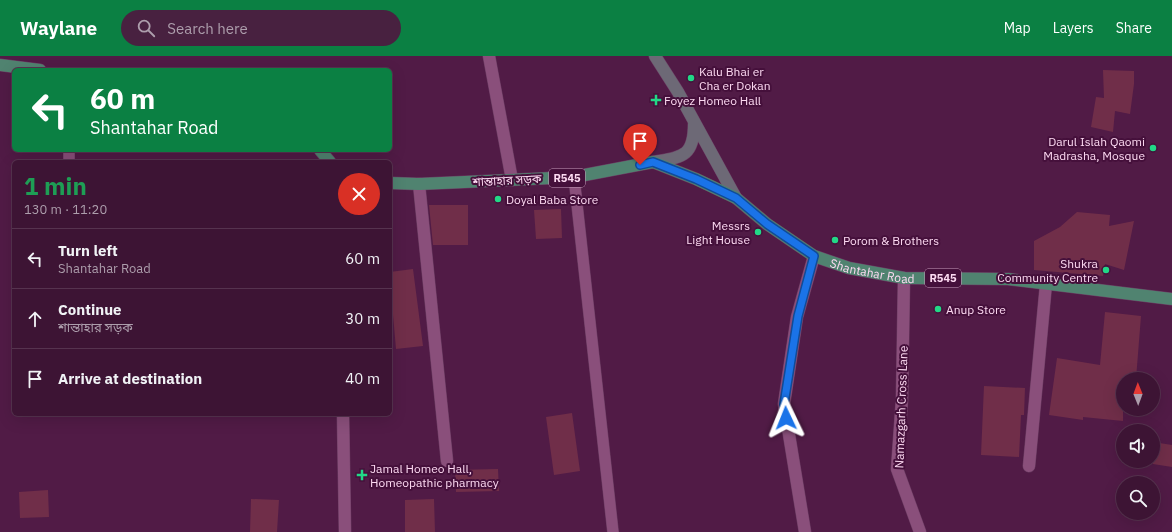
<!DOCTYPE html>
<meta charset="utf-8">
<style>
body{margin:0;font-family:"IBM Plex Sans","Noto Sans Bengali",sans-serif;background:#482140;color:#f1f3f6;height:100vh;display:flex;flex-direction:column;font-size:15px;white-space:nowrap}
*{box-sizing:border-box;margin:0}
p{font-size:13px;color:#ad9eac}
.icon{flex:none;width:22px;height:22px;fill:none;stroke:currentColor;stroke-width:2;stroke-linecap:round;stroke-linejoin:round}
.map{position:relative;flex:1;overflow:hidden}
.panel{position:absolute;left:12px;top:104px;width:380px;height:256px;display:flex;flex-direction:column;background:#3d1434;border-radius:6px;box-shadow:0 4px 16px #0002,0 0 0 1px #56334f}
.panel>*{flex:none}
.banner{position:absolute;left:12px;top:12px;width:380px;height:84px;border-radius:6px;box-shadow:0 4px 16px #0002,0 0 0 1px #56334f;background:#0b8043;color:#fff;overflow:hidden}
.needle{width:26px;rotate:359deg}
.fabs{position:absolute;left:1116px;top:316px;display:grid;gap:8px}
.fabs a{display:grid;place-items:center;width:44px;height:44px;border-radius:50%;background:#3d1434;box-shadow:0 4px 16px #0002,0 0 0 1px #56334f;font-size:20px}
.pin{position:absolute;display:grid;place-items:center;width:34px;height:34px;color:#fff;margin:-41px -17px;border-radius:50% 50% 50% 0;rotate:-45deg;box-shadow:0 0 4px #0007}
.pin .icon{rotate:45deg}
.me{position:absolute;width:44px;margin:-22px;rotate:358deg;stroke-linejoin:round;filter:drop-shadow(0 0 3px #0008)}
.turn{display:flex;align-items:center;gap:14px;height:84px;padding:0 12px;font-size:18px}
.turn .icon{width:52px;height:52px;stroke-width:2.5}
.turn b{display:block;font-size:28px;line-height:34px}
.round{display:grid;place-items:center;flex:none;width:42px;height:42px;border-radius:21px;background:#482140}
.overview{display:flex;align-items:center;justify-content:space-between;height:68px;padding:0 12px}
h1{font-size:24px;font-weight:700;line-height:30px;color:#1e9e55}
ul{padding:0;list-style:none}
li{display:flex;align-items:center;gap:12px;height:60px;padding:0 12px;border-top:1px solid #56334f}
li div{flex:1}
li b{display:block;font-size:15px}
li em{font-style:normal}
header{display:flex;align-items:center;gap:24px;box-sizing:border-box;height:56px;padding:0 20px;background:#0b8043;color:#fff}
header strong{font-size:19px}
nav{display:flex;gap:22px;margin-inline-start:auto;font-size:14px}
.search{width:280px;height:36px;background:#482140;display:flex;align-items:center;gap:10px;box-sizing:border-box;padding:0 14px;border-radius:22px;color:#ad9eac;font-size:15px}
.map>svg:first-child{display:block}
</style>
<header>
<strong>Waylane</strong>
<div class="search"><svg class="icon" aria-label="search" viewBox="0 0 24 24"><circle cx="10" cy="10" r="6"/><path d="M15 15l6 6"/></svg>Search here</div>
<nav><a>Map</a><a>Layers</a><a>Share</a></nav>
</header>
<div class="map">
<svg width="1172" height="476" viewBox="0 0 1172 476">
<rect width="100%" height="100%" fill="#511b46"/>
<path fill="#702e49" d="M1103,14L1134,15V28L1130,58L1115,55L1113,76L1091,71L1096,41L1104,42Z
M429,149H468V189H433Z
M561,153L562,182L536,183L534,154Z
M1077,156L1110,159L1109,170L1134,165L1124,214L1105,208L1103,220L1034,214V185L1060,171Z
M413,213L423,290L396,293L392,247L390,248V216Z
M1105,256L1141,260L1136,323H1123V365L1083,361V364L1049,359L1057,302L1100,309Z
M984,330L1025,332L1024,359H1021L1019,401L981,399Z
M572,357L580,415L554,419L546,361Z
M1153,386L1172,389V411L1153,408Z
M498,413L499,435L456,436L455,414Z
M48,434L49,461L20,462L19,436Z
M251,443L279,444L277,476H250Z
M434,443L435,476H405V444Z"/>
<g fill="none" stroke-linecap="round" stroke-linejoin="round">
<g stroke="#6c3d63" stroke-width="12">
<path id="lane" d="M69,94V106
M574,121L613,476"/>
</g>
<g stroke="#6c3d63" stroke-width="13">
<path id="street" d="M489,0L512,124
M419,128L447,405
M904,222L902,343L897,413L920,476
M343,358L345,476
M1029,410L1046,228
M805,476L784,348L797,261L814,200"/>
</g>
<g stroke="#6c3d63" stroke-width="13">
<path id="secondary" d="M655,0L678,36L736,142
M653,106C682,101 694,101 694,68"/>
</g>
<g stroke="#6c3d63" stroke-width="13">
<g id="primary">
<path d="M0,9L40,14"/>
<path d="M320,94L330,106"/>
<path id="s1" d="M390,127L419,128L574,121L653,106L696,123L736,142L767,168L814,200L849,212L904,222L1008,223L1172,243"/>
</g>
</g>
<use href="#lane" stroke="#8a4f7b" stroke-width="11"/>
<use href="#street" stroke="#8a4f7b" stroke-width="12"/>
<use href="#secondary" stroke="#6d6976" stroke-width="12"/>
<use href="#primary" stroke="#508370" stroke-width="12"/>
</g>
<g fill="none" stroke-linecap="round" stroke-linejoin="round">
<g stroke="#114b97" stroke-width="10">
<path id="route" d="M640,109L653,106L696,123L736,142L767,168L814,200L798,260L784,348L786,362"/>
</g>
<use href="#route" stroke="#1a73e8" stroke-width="7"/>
</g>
<g fill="#22d887" stroke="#45103b" stroke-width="1.5">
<circle cx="691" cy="22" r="4"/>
<path d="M654 38h4v4h4v4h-4v4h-4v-4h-4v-4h4z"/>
<circle cx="1153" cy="92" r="4"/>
<circle cx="498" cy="143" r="4"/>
<circle cx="758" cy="176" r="4"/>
<circle cx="835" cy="184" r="4"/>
<circle cx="1106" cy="214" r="4"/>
<circle cx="938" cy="253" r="4"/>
<path d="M360 413h4v4h4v4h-4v4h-4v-4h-4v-4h4z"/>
</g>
<g text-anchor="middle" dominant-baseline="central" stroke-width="4" stroke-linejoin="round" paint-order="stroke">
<g fill="#45103b" stroke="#c69dbb" stroke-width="1">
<rect x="549" y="113" width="36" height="18" rx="3"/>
<rect x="925" y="213" width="36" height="18" rx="3"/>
</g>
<g font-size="11" font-weight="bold" fill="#fddaf2">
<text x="567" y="122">R545</text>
<text x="943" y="222">R545</text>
</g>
<g font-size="12" fill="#fddaf2" stroke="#45103b" text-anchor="start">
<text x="699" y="15">Kalu Bhai er<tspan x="699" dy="14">Cha er Dokan</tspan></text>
<text x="664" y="44">Foyez Homeo Hall</text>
<text x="1145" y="85" text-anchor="end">Darul Islah Qaomi<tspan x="1145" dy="14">Madrasha, Mosque</tspan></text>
<text x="506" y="143">Doyal Baba Store</text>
<text x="750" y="169" text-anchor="end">Messrs<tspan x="750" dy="14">Light House</tspan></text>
<text x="843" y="184">Porom &amp; Brothers</text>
<text x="1098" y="207" text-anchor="end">Shukra<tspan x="1098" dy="14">Community Centre</tspan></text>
<text x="946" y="253">Anup Store</text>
<text x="370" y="412">Jamal Homeo Hall,<tspan x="370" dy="14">Homeopathic pharmacy</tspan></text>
</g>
<g font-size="12" fill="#fddaf2" stroke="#45103b">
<text transform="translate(507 124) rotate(-3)">শান্তাহার সড়ক</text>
<text stroke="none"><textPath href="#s1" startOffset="513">Shantahar Road</textPath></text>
<text transform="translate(901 351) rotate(-88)">Namazgarh Cross Lane</text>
</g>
</g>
</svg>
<div class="fabs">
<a><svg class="needle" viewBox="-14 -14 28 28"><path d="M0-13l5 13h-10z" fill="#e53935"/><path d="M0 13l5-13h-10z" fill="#ad9eac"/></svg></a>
<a><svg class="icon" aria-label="sound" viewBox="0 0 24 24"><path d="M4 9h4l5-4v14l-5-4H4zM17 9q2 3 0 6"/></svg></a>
<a><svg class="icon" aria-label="search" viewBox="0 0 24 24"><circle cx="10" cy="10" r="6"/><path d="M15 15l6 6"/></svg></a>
</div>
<div class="pin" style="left:640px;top:109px;background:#d93025"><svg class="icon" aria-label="arrive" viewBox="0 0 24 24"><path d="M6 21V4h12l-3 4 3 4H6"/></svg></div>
<svg class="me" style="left:786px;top:362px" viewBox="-20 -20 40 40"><path d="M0-17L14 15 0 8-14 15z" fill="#1a73e8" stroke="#fff" stroke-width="4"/></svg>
<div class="banner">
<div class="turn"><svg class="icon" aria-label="left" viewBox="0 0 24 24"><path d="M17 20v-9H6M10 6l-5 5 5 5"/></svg><div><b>60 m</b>Shantahar Road</div></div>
</div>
<section class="panel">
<div class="overview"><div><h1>1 min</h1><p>130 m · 11:20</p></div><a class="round" style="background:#d93025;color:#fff"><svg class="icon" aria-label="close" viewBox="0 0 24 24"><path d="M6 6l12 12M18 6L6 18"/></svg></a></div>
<ul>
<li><svg class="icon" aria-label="left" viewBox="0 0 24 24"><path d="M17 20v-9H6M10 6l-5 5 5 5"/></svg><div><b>Turn left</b><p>Shantahar Road</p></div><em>60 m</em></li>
<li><svg class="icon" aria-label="ahead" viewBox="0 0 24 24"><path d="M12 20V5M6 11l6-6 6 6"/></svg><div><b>Continue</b><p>শান্তাহার সড়ক</p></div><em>30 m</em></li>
<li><svg class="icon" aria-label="arrive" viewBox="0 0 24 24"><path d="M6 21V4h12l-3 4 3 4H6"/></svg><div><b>Arrive at destination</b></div><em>40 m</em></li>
</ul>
</section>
</div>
